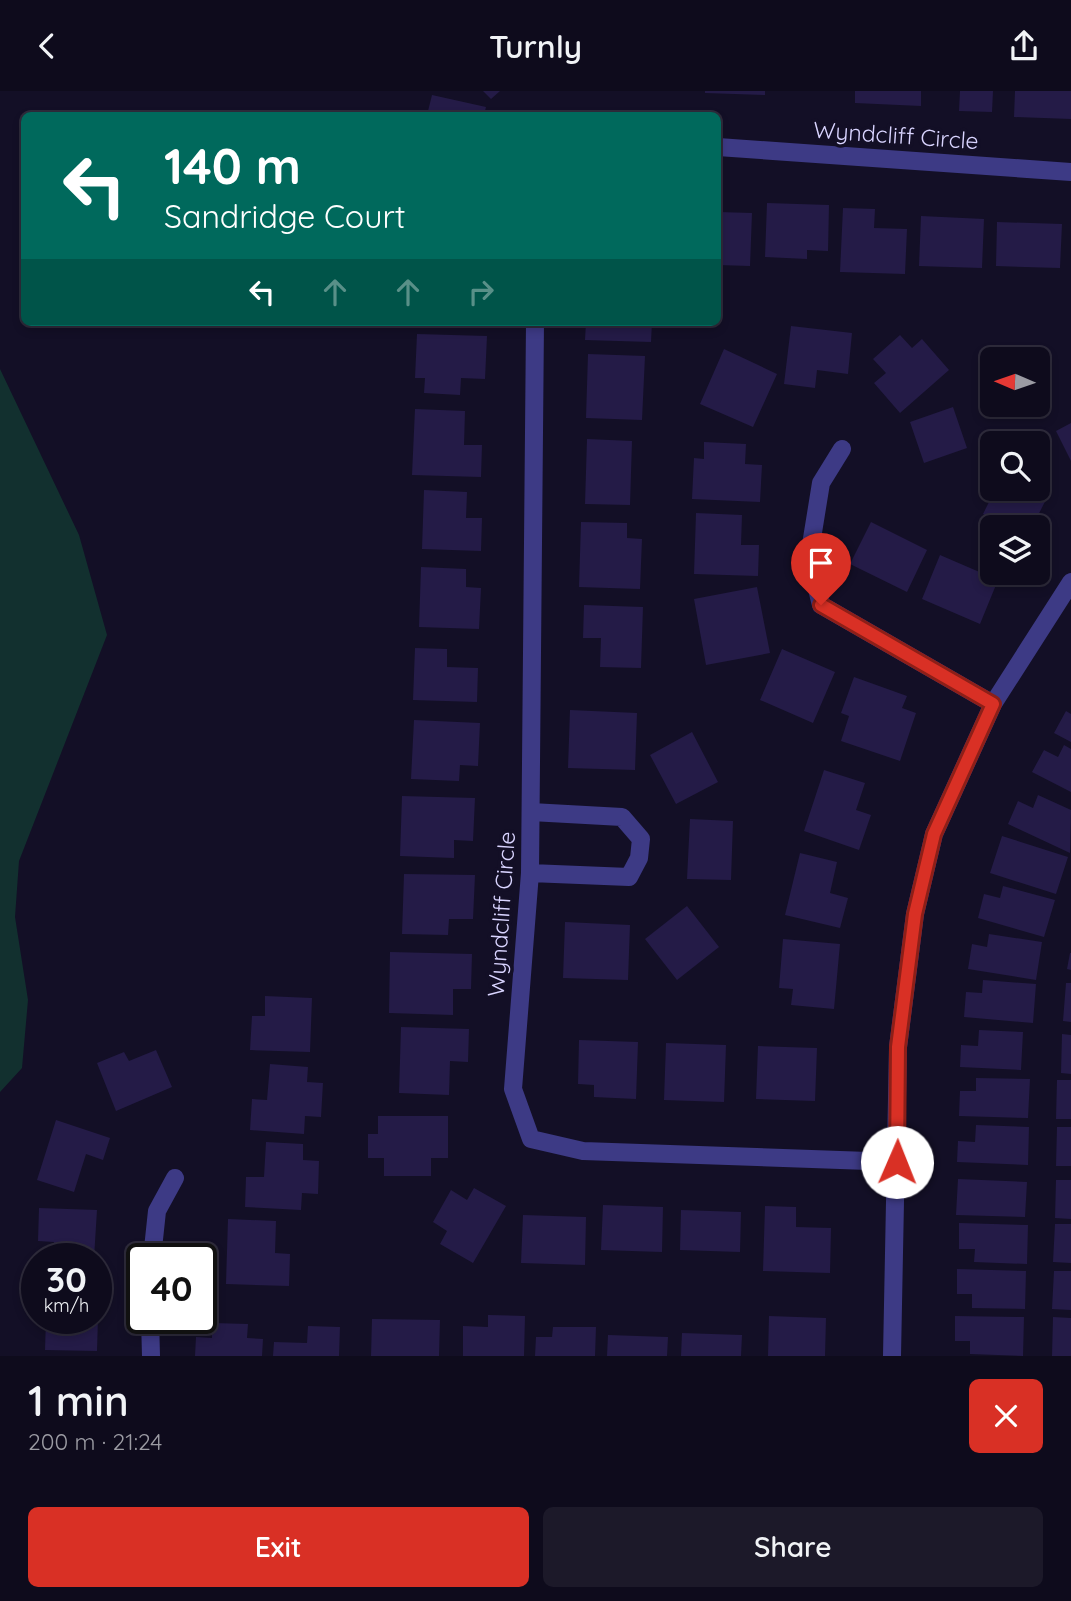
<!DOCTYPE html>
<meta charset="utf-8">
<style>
body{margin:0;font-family:Quicksand,sans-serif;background:#1c1929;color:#f1f3f6;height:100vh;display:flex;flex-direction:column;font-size:26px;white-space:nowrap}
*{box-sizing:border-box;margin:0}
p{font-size:23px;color:#9b9ba3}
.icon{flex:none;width:38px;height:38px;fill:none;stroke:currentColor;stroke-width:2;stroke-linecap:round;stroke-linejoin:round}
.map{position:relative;height:1265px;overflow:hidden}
.panel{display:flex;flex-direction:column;background:#0e0b1c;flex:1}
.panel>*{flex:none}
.top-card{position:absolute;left:21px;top:21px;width:700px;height:214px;border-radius:10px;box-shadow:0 4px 10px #0003,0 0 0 2px #2e2b3b;background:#00695c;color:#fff;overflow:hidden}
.needle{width:46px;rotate:272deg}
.tools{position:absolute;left:980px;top:256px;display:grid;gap:14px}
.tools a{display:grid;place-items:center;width:70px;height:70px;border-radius:10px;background:#0e0b1c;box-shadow:0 4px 10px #0003,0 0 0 2px #2e2b3b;font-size:35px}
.speed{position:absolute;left:21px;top:1152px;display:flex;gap:14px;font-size:35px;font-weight:700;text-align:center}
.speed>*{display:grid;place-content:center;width:91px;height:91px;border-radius:50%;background:#0e0b1c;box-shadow:0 4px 10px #0003,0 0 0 2px #2e2b3b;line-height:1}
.speed small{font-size:18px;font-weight:400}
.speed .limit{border:4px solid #111;border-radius:10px;background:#fff;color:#111}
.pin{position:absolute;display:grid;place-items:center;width:60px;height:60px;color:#fff;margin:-72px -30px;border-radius:50% 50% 50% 0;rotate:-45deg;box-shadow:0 0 7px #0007}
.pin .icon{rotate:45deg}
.me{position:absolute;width:77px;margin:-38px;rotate:1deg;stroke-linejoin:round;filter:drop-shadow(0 0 5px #0008)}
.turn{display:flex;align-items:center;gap:24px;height:147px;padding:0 28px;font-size:32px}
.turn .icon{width:91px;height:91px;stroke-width:2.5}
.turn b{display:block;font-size:49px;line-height:60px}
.lanes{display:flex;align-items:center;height:66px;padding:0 28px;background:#0003;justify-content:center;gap:35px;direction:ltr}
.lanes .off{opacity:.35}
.round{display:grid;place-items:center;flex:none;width:74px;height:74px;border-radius:10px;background:#1c1929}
.headline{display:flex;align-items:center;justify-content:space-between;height:119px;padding:0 28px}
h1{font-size:42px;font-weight:600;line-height:52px}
.cta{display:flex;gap:14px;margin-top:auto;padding:14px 28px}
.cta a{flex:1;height:80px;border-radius:10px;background:#d93025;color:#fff;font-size:28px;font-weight:600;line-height:80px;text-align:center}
.cta a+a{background:#1c1929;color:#f1f3f6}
header{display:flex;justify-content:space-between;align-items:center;height:91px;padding:0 28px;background:#0e0b1c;font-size:32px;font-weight:600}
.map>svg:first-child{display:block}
</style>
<header><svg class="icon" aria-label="back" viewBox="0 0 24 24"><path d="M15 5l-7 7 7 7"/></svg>Turnly<svg class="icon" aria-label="share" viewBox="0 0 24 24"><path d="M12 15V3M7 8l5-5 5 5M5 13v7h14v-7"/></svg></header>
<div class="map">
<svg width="1071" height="1265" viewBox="0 0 1071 1265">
<rect width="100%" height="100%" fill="#130f26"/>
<path fill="#12302f" d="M0,278L79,444L107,544L19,770L15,826L28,909L22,977L0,1001Z"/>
<path fill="#241b47" d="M483,0H500L491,8Z
M705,0H765V4L705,2Z
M855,0H921V15L855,12Z
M960,0H993L992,21L959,20Z
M1015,0H1071V28L1014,26Z
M432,4L486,16L484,24H427Z
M767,112L829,114L828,160L807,159V168L765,166Z
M843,117L875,118L874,137L907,138L905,183L840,181Z
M718,121L752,122L750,175L718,174Z
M921,125L984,128L982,177L919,175Z
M997,131L1062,133L1060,177L996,175Z
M586,231H652L651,251L585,249Z
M791,235L852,242L848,283L817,279L815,297L784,293Z
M417,243L487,245L485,288L461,287L460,304L424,302L425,287H415Z
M900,244L912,257L922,248L949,279L900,322L874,292L886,282L873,268Z
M724,258L777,283L753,336L700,313Z
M588,263L645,265L642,329L586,327Z
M953,316L967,357L924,372L910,331Z
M415,318L465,320L464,354H482L481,386L412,384Z
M1071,332V370L1056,340Z
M587,348L632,350L630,414L585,413Z
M704,351L746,353L745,373L762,374L760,411L692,408L694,367L704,368Z
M1038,389L1052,397L1032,436H1009L983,423L996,397H1038Z
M424,399L467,401L466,427H482L481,460L422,458Z
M696,422L742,424L741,454H759L758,485L694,483Z
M581,431L627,432V447L642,448L640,498L579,496Z
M871,431L927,459L907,501L850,473Z
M940,464L998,489L980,533L922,508Z
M421,476L466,478V496L481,497L479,538L419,536Z
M757,496L770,562L706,574L694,508Z
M584,514L643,516L641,577L600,576L601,547H583Z
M415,557L447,558V576L478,577L477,611L413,609Z
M782,558L835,581L813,632L760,609Z
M854,586L907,605L902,617L916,622L900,670L841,650L849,625L841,622Z
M570,619L637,622L635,679L568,677Z
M1066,620L1071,623V651L1054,642Z
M414,629L480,632L478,675L460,674L459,690L411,688Z
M692,641L718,691L676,713L650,664Z
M1064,654L1071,658V701L1032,681L1044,659L1058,666Z
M824,679L865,692L856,719L871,724L859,759L804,740Z
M1038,704L1071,719L1070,762L1008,733L1018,710L1033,717Z
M402,705L475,707L473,750L454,749V767L400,765Z
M690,728L733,730L731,789L687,788Z
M1002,745L1068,766L1056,803L990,782Z
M800,762L837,771L830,802L848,807L840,837L785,824Z
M404,783L475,784L473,828H449L448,844L402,843Z
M1003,795L1055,809L1044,846L978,827L984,803L1000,807Z
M687,815L719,856L677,889L645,848Z
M565,831L630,834L628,889L563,887Z
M989,843L1042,851L1036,889L968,878L972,853L987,856Z
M783,848L840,853L834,918L791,914L793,898L779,897Z
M390,861L472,863L471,898H453V924L389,922Z
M1070,862H1071V879L1067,878Z
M983,889L1036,893L1033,932L964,926L966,901L982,902Z
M1066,892H1071V931L1063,930Z
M265,905L312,907L310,961L250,959L252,925H265Z
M401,936L469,938L468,971L450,970L449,1004L399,1002Z
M979,939L1023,941L1021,979L960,976L961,954L978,955Z
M1062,943L1071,944V983L1061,982Z
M579,949L638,951L636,1008L594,1006V994L578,993Z
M666,952L726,954L724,1011L664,1009Z
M758,955L817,957L815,1010L756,1008Z
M156,959L172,996L116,1020L97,972L124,961L129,970Z
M270,973L308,976L307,991L323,992L321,1026L305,1025L304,1043L250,1039L252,1008L267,1009Z
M976,987L1030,988L1028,1027L959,1025L960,1000H976Z
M1057,989H1071V1028H1056Z
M378,1025H448V1067H431V1085H384V1067H368V1043H378Z
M56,1029L110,1047L103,1069L86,1063L74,1101L37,1089Z
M976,1034L1029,1036L1028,1074L957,1071L958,1050L975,1051Z
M1057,1036H1071V1075H1056Z
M266,1051L303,1053V1069L319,1070L318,1103L302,1102L301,1119L245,1116L246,1086H264Z
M958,1088L1027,1091L1025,1126L956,1124Z
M1056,1089H1071V1128L1055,1127Z
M474,1097L506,1115L473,1172L440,1153L447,1140L433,1131L451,1099L467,1109Z
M603,1114L663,1116L662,1161L601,1159Z
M765,1115L796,1116V1136L831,1137L830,1182L763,1180Z
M39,1117L97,1119L94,1167H53L54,1151L38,1150Z
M681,1119L741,1121L740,1161L680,1159Z
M523,1124L586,1126L585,1174L521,1172Z
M228,1128L276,1130L275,1162L290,1163L289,1195L226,1193Z
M959,1132L1028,1134L1027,1173L974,1171L975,1158H959Z
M1055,1133H1071V1172L1053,1171Z
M957,1178L1026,1180L1025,1218L972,1217V1203H957Z
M1054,1180H1071V1219L1052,1218Z
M488,1224L525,1225L524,1265H463V1235L488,1236Z
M769,1225L826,1227L825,1265H768Z
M955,1225L1024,1226L1023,1265L970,1263V1250H955Z
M1053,1226L1071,1227V1265H1052Z
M46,1227H98L97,1260L45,1259Z
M372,1228L440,1229L439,1265H371Z
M212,1232L248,1233L247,1247L263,1248L262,1265H195L196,1246L212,1247Z
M308,1235L340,1236L339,1265H273L274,1251L307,1252Z
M553,1236H596L595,1265H535L536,1246H552Z
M682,1242L742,1244L741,1265H681Z
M608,1244L668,1246L667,1265H607Z"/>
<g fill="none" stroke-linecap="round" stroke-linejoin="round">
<path stroke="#3d3a85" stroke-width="18" d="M718,56L1071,81
M535,231L530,782L513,998L531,1048L583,1060L897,1071
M842,358L821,392L809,466L821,514L993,613
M530,782L629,786L639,767L641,748L622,726L531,721
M152,1167L157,1120L175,1087
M150,1227L151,1265
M892,1265L898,956L915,823L934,743L993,613L1071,491"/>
</g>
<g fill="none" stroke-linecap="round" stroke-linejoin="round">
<g stroke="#8d1f18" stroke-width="18">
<path id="route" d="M821,514L993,613L934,743L915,823L898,956L897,1071"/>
</g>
<use href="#route" stroke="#d93025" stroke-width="12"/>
</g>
<g text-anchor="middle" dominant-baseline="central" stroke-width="7" stroke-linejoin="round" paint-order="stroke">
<g font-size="23" fill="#d9d4ff" stroke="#130f26">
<text transform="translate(896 44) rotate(4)">Wyndcliff Circle</text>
<text transform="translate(501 823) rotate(-86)">Wyndcliff Circle</text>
</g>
</g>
</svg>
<div class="tools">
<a><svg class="needle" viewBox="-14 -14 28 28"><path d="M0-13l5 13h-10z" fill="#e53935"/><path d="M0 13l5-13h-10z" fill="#9b9ba3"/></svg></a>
<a><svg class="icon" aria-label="search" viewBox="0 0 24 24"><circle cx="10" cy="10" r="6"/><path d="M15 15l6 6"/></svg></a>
<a><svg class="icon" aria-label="layers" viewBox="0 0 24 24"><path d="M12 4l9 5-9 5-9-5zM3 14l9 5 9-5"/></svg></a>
</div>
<div class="speed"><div>30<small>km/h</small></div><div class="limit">40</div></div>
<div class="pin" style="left:821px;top:514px;background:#d93025"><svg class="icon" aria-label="arrive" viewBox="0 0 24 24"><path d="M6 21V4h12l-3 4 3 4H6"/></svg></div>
<svg class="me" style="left:897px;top:1071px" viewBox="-20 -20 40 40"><circle r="19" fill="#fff"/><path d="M0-13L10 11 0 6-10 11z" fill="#d93025"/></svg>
<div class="top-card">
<div class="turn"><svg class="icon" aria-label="left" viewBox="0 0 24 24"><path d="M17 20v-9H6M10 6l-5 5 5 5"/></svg><div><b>140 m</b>Sandridge Court</div></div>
<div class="lanes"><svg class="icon" aria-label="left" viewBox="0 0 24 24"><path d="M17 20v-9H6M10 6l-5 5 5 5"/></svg><svg class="icon off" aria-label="ahead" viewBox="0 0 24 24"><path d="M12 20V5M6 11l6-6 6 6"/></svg><svg class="icon off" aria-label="ahead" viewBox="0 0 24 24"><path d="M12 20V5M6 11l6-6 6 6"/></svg><svg class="icon off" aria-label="right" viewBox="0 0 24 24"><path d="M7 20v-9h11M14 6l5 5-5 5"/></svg></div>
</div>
</div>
<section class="panel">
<div class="headline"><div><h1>1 min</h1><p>200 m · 21:24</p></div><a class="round" style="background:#d93025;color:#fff"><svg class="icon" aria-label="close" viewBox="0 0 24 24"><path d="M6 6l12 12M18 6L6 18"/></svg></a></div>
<div class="cta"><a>Exit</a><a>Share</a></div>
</section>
